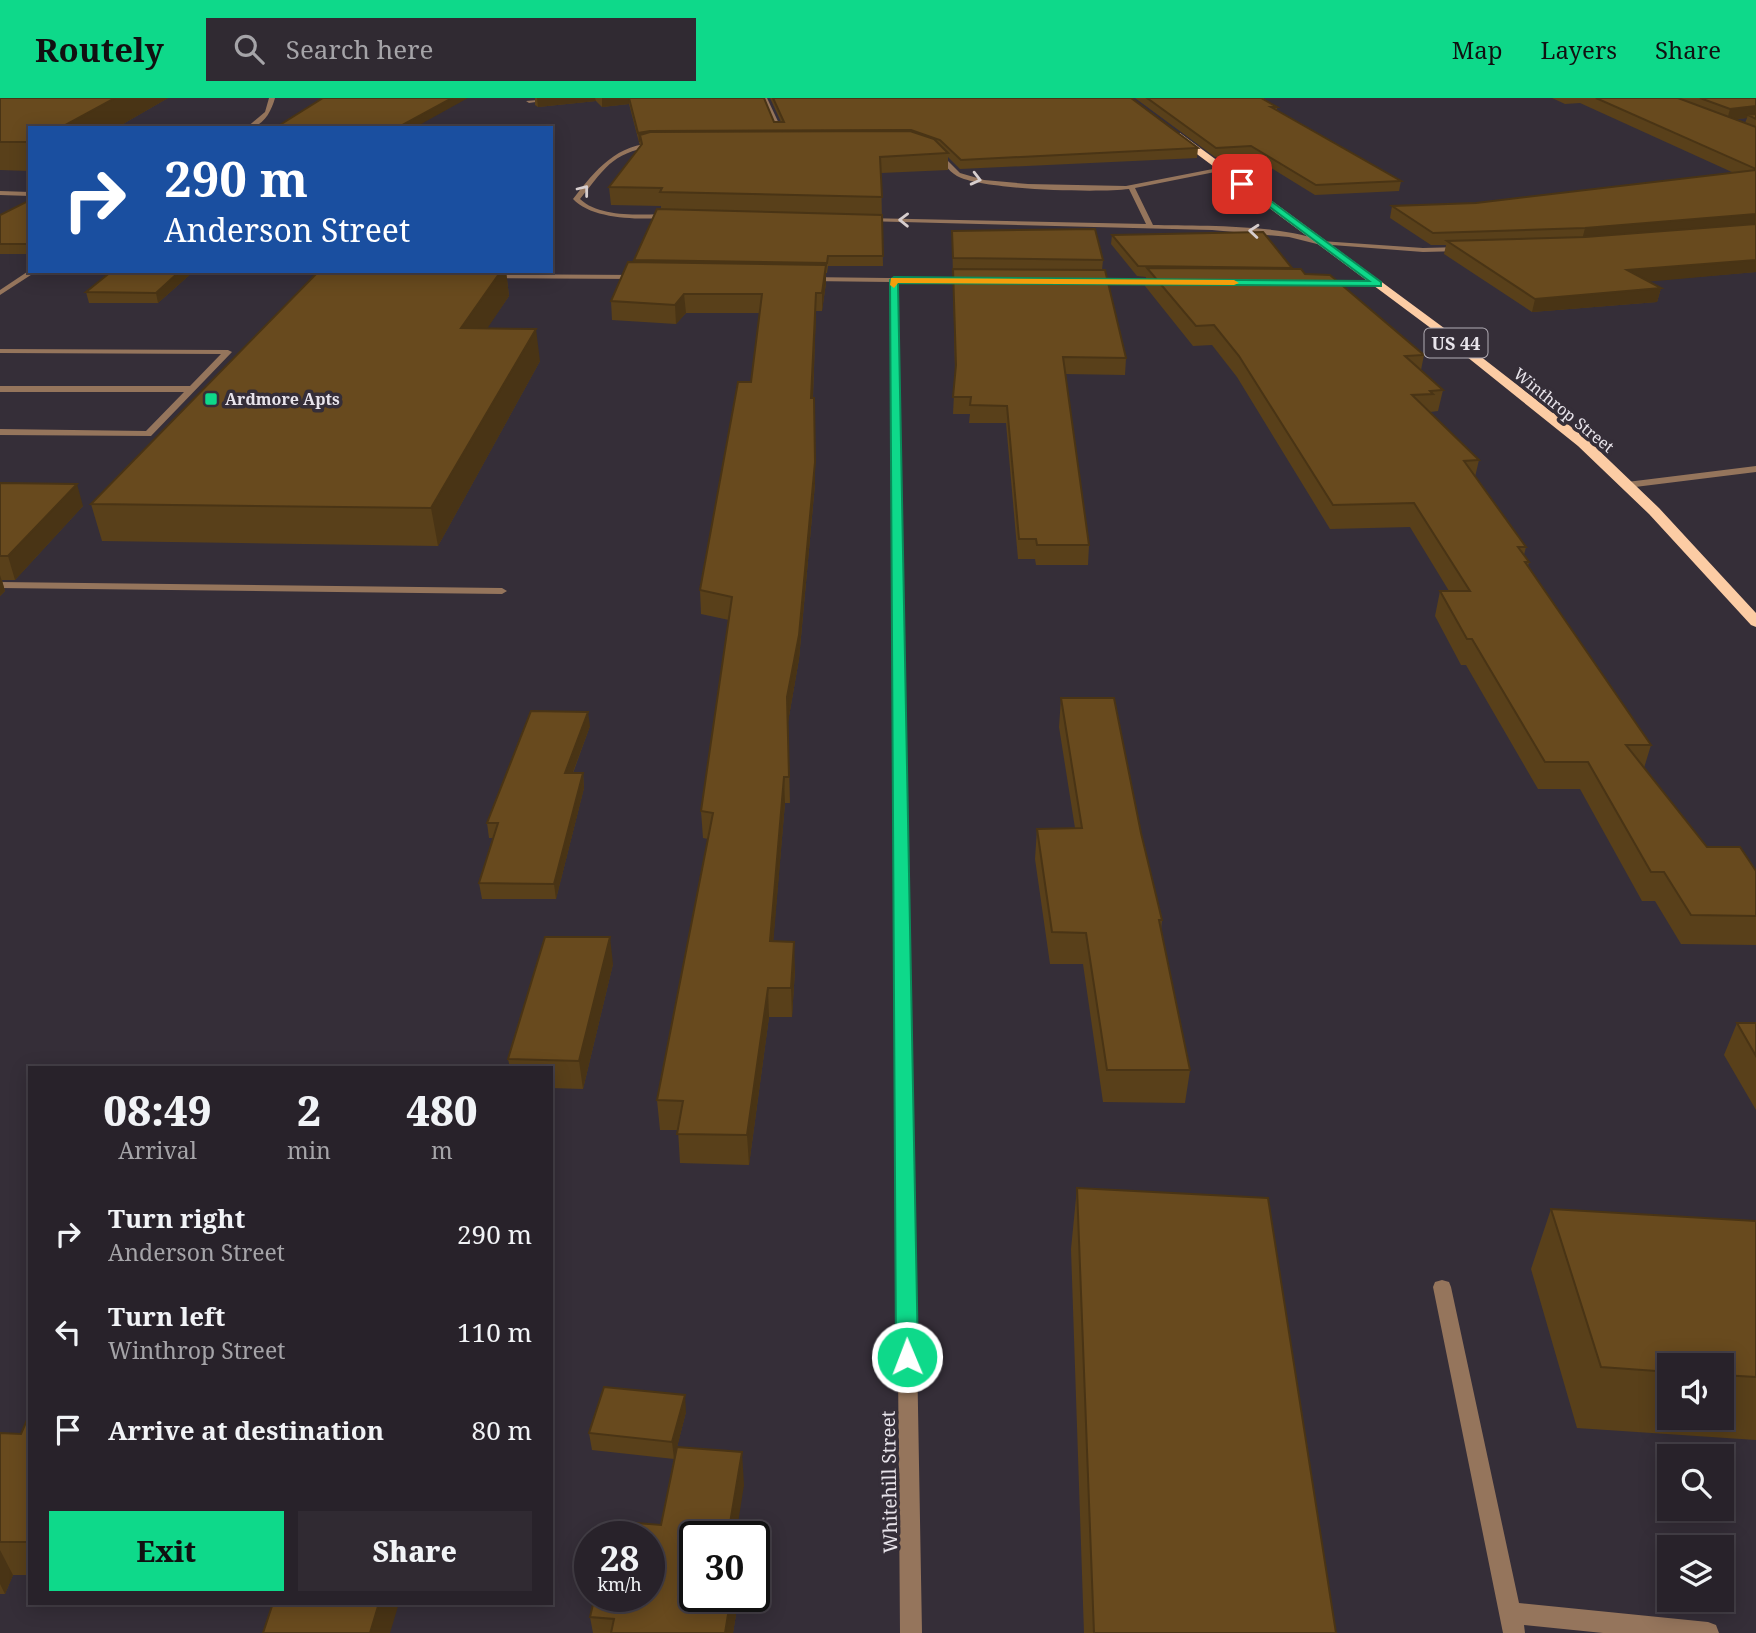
<!DOCTYPE html>
<style>
body{margin:0;font-family:"Noto Serif",serif;background:#302a32;color:#f1f3f6;height:100vh;display:flex;flex-direction:column;font-size:26px;white-space:nowrap}
*{box-sizing:border-box;margin:0}
p{font-size:23px;color:#a5a4a8}
.icon{flex:none;width:38px;height:38px;fill:none;stroke:currentColor;stroke-width:2;stroke-linecap:round;stroke-linejoin:round}
.map{position:relative;flex:1;overflow:hidden}
.sheet{position:absolute;left:28px;top:968px;width:525px;height:539px;display:flex;flex-direction:column;background:#28222a;border-radius:0px;box-shadow:0 4px 18px #0003,0 0 0 2px #443f47}
.sheet>*{flex:none}
.banner{position:absolute;left:28px;top:28px;width:525px;height:147px;border-radius:0px;box-shadow:0 4px 18px #0003,0 0 0 2px #443f47;background:#1a4fa0;color:#fff;overflow:hidden}
.fabs{position:absolute;left:1657px;top:1255px;display:grid;gap:14px}
.fabs a{display:grid;place-items:center;width:77px;height:77px;border-radius:0px;background:#28222a;box-shadow:0 4px 18px #0003,0 0 0 2px #443f47;font-size:35px}
.speed{position:absolute;left:574px;top:1423px;display:flex;gap:14px;font-size:35px;font-weight:700;text-align:center}
.speed>*{display:grid;place-content:center;width:91px;height:91px;border-radius:50%;background:#28222a;box-shadow:0 4px 18px #0003,0 0 0 2px #443f47;line-height:1}
.speed small{font-size:18px;font-weight:400}
.speed .limit{border:4px solid #111;border-radius:10px;background:#fff;color:#111}
.pin{position:absolute;display:grid;place-items:center;width:60px;height:60px;color:#fff;margin:-30px;border-radius:14px;box-shadow:0 4px 10px #0006}
.me{position:absolute;width:77px;margin:-38px;rotate:359deg;stroke-linejoin:round;filter:drop-shadow(0 0 5px #0008)}
.turn{display:flex;align-items:center;gap:24px;height:147px;padding:0 21px;font-size:32px}
.turn .icon{width:91px;height:91px;stroke-width:2.5}
.turn b{display:block;font-size:49px;line-height:60px}
.eta{display:flex;justify-content:space-evenly;align-items:center;height:119px;text-align:center}
.eta b{font-size:42px;font-weight:800;line-height:49px}
.primary-button{display:flex;gap:14px;margin-top:auto;padding:14px 21px}
.primary-button a{flex:1;height:80px;border-radius:0px;background:#0ed98a;color:#111;font-size:28px;font-weight:800;line-height:80px;text-align:center}
.primary-button a+a{background:#302a32;color:#f1f3f6}
ul{padding:0;list-style:none}
li{display:flex;align-items:center;gap:21px;height:98px;padding:0 21px}
li div{flex:1}
li b{display:block;font-size:26px}
li em{font-style:normal}
header{display:flex;align-items:center;gap:42px;box-sizing:border-box;height:98px;padding:0 35px;background:#0ed98a;color:#111}
header strong{font-size:33px}
nav{display:flex;gap:38px;margin-inline-start:auto;font-size:24px}
.search{width:490px;height:63px;background:#302a32;display:flex;align-items:center;gap:18px;box-sizing:border-box;padding:0 24px;border-radius:0px;color:#a5a4a8;font-size:26px}
.map>svg:first-child{display:block}
</style>
<header>
<strong>Routely</strong>
<div class="search"><svg class="icon" aria-label="search" viewBox="0 0 24 24"><circle cx="10" cy="10" r="6"/><path d="M15 15l6 6"/></svg>Search here</div>
<nav><a>Map</a><a>Layers</a><a>Share</a></nav>
</header>
<div class="map">
<svg width="1756" height="1535" viewBox="0 0 1756 1535">
<rect width="100%" height="100%" fill="#352e38"/>
<g fill="none" stroke-linecap="round" stroke-linejoin="round">
<path fill="#95755c" fill-rule="evenodd" d="M661,45V47C613,54 609,65 580,101C601,121 645,116 673,116L675,119C647,122 593,123 573,101C596,71 619,43 661,45Z
M936,51L960,75L984,82L1028,86L1126,88L1223,69L1225,72L1135,90L1153,127C1196,128 1289,126 1325,145L1321,147L1289,139L1212,132L863,123L865,120L1146,126L1129,91C1098,95 982,92 957,78C948,73 941,61 934,54Z
M0,93L30,94V98L0,97Z
M0,251L228,252L232,254L151,338L0,337V331L146,333L184,294H0V288H190L221,256L0,255Z
M0,484L502,490L507,493L502,496L0,490Z
M1442,1182L1449,1184L1451,1189L1519,1505L1708,1524L1716,1527L1719,1535H1603L1524,1527L1525,1535H1503L1433,1189L1435,1184Z"/>
<path fill="#95755c" fill-rule="evenodd" d="M562,0L529,5L526,3Z
M761,0H767L782,32L777,31Z
M1321,143L1423,150L1461,149L1465,151L1461,153L1423,154L1319,146Z
M263,173H339L341,175L337,177L267,175Z
M487,176L638,177L642,179L638,181L484,180V176Z
M806,179L970,181L974,183L970,185L898,184L922,1535H900L890,184L809,183H806Z
M1086,182H1163L1167,184L1163,186H1086Z
M1320,184H1378L1382,186L1378,188H1320Z
M1756,368V374L1627,390L1622,387L1627,384Z"/>
<path fill="#95755c" fill-rule="evenodd" d="M269,0H275C271,14 263,30 246,30L265,14Z
M30,172L37,173L0,197V192Z"/>
<path fill="#fccca4" fill-rule="evenodd" d="M1174,35H1180L1444,230L1588,342L1659,410L1756,515V529L1751,527L1649,416L1578,348L1436,234L1174,39Z"/>
</g>
<path fill="#59401a" fill-rule="evenodd" d="M0,0H168L116,30H30V73L0,72Z
M535,0H764L774,24H781L770,0H1131L1198,50L1197,60L960,71L948,59V72L881,75L883,168H828L827,175H826V185L822,213H816L813,300L815,386L799,561L788,624L790,705H785L773,843L795,872L792,919H769L749,1067L680,1065L678,1032H660L657,1002L708,741L703,740L701,713L729,522L701,516L700,492L751,284L760,215H686L676,226L612,222L611,203L634,164V162L661,111V108L611,107L609,89L640,48L629,6L602,9L596,3L538,9L535,7Z
M1135,0H1264V1L1277,9V13L1401,83L1399,93L1315,97L1250,57L1215,59Z
M1552,0H1756V174L1648,183L1661,190L1657,204L1532,214L1444,156L1446,147H1431L1390,120L1392,108L1476,105L1734,75L1580,5L1565,6ZM1747,20L1745,25L1736,21Z
M30,102V156H0V117Z
M952,133L1103,162L1102,172L1126,260L1125,277L1065,276L1089,447L1088,467H1036L1035,461H1018L1006,325H969L970,316H953L955,275Z
M1112,137L1292,171L1305,176L1424,257L1421,272L1443,292L1438,313L1430,314L1479,362L1475,379L1526,449L1524,457L1529,464L1528,468L1651,647L1644,670L1707,749L1756,773V847L1681,846L1655,803H1642L1580,691H1538L1466,567H1461L1435,518L1440,493H1449L1410,429L1330,431L1237,279L1212,247L1193,248L1145,188L1146,179L1137,178L1111,146Z
M194,173L158,205H89L86,194Z
M319,173H506L509,198L487,230L540,263L438,448L102,443L91,406Z
M0,385L83,408L15,482H2L5,493L0,498Z
M1061,600L1141,735L1162,822L1161,832L1190,972L1185,1005L1103,1004L1083,866H1050L1035,761L1037,731L1075,730L1059,629Z
M590,628L573,675H583L584,690L556,801H482L479,785L493,740H489L487,725Z
M613,866L583,991L551,990V970H510L508,961Z
M1737,925H1756V1012L1724,957Z
M1077,1090L1336,1535H1084L1071,1151Z
M1551,1111L1756,1123V1342L1577,1330L1531,1171ZM1670,1267H1722V1320H1670Z
M686,1314L677,1349L744,1387L695,1498H739L733,1535H593L590,1519L661,1427L674,1361L592,1352L589,1335Z
M30,1315V1477H13L5,1496H0V1335L21,1336Z"/>
<path fill="#493415" d="M115,0H168L116,30H60Z
M452,0H468L414,30H397Z
M537,0H595L596,3L538,9Z
M602,0H629V6L602,9Z
M1756,8V19L1748,17L1747,20L1727,22L1730,11Z
M650,33L651,41L640,37V44H639L638,35Z
M1756,116V128L1582,142L1585,130Z
M1756,162V174L1623,186L1627,172Z
M826,167V185L822,213V195Z
M180,173H194L158,205L156,195Z
M501,173H506L509,198L466,262L461,230Z
M1661,190L1657,204L1532,214L1535,201Z
M816,195V213L812,321L811,300Z
M684,196L686,215L676,226L675,207Z
M536,231L540,263L438,448L431,410Z
M814,300L815,386L799,561L788,624L790,705L787,599Z
M77,386L83,408L15,482L8,458Z
M0,477L5,493L0,498Z
M588,614L590,628L567,690L565,675Z
M583,675L584,690L556,801L554,786Z
M784,679L785,705L771,872L770,843Z
M610,839L613,866L583,991L579,963Z
M794,844L795,872L792,919L791,890Z
M768,890L769,919L749,1067L747,1037Z
M685,1297L686,1314L674,1361L672,1344Z
M742,1354L744,1387L736,1438L729,1431Z
M0,1452L13,1477L5,1496L0,1486Z
M731,1498H739L733,1535H725Z
M379,1505H399L390,1535H370Z"/>
<path fill="#684a1e" stroke="#493415" stroke-width="2" d="M0,0H115L60,30H30V44H0Z
M323,0H452L397,30H275Z
M629,0H764L774,24H784L773,0H1131L1198,50L961,62L940,42L911,32L650,33L638,35Z
M1147,0H1261L1277,9H1271L1401,83L1316,87L1251,48L1216,50Z
M1596,0H1678L1756,29V71Z
M1700,0H1756V8L1730,11Z
M1756,16V21L1748,17Z
M910,33L934,41L948,55L880,59L882,99L660,94L662,90L609,89L642,46L640,37L650,34Z
M1756,72V116L1585,130L1433,135L1392,108L1476,105Z
M30,102V146H0V117Z
M657,111L882,117L883,158H828L827,165L634,162Z
M1756,126V162L1627,172L1661,190L1535,201L1447,143L1585,139Z
M1095,131L1103,162L953,160L952,133Z
M1263,134L1292,170L1138,168L1112,137Z
M628,164L826,167L822,195H816L811,300H814L815,364L799,537L787,599L789,679H784L770,843L794,844L791,890H768L747,1037L677,1036L683,1003L657,1002L713,715L701,713L732,499L700,492L738,284H751L762,196H684L675,207L611,203Z
M1147,170L1301,171L1305,176L1330,177L1424,257L1405,258L1443,292L1430,293L1433,296L1412,297L1479,362L1464,363L1526,449H1518L1529,464H1525L1651,647H1626L1707,749H1740L1756,773V818L1691,817L1664,774H1651L1588,664H1545L1472,541H1467L1440,493H1470L1414,405L1333,407L1239,258L1214,227L1196,228Z
M953,171L1105,172L1126,260L1063,259L1089,447H1037L1036,441H1019L1007,308L970,307L971,299H953L956,267Z
M112,173H180L156,195L86,194Z
M319,173H501L461,230L536,231L431,410L91,406Z
M0,385L77,386L8,458H0Z
M1061,600H1114L1141,735L1162,822H1159L1190,972H1107L1086,835L1052,834L1037,731L1082,730Z
M531,613L588,614L565,675H583L554,786L479,785L498,725H487Z
M545,839H610L579,963L508,961Z
M1737,925H1756V958Z
M1077,1090L1268,1100L1336,1535H1094Z
M1551,1111L1756,1123V1279L1722,1277V1267H1670V1274L1601,1269Z
M604,1289L685,1297L672,1344L589,1335Z
M30,1315V1444H0V1335L21,1336Z
M677,1349L742,1354L729,1431L742,1432L740,1438H695V1498H731L725,1535H611L614,1521L590,1519L595,1498H649V1438H609L612,1423L661,1427Z
M273,1505H379L370,1535H263Z"/>
<defs><path id="oneway-chevron" d="M-2-3.5L2.5 0L-2 3.5" fill="none" stroke-width="1.6" stroke-linecap="round" stroke-linejoin="round" transform="scale(1.75)"/></defs>
<g stroke="#d7cece">
<use href="#oneway-chevron" transform="translate(976 81) rotate(14)"/>
<use href="#oneway-chevron" transform="translate(584 92) rotate(-52)"/>
<use href="#oneway-chevron" transform="translate(904 122) rotate(-179)"/>
<use href="#oneway-chevron" transform="translate(1254 133) rotate(-175)"/>
</g>
<path fill="#0ed98a" stroke="#098d5a" stroke-width="2" d="M1240,84H1245L1381,184V188L898,185L918,1259L915,1265L907,1268L899,1265L896,1259L890,182L894,179L1369,183L1240,87Z"/>
<path fill="#f59e0b" d="M891,180L1234,182L1239,185L1234,187L898,185L894,190L890,187Z"/>
<rect fill="#0ed98a" stroke="#352e38" stroke-width="2.5" x="204" y="294" width="14" height="14" rx="3.5"/>
<g text-anchor="middle" dominant-baseline="central" stroke-width="7" stroke-linejoin="round" paint-order="stroke">
<g font-size="16" font-weight="bold" fill="#e8e4eb" stroke="#352e38" text-anchor="start">
<text x="225" y="301">Ardmore Apts</text>
</g>
<g font-size="16" fill="#e8e4eb" stroke="#352e38">
<text transform="translate(1564 312) rotate(39)">Winthrop Street</text>
</g>
<rect fill="#352e38" stroke="#b2adb5" stroke-width="2" x="1424.5" y="230.5" width="63" height="29" rx="5"/>
<g font-size="18" font-weight="bold" fill="#e8e4eb">
<text x="1456" y="245">US 44</text>
</g>
<g font-size="19" fill="#e8e4eb" stroke="#352e38">
<text transform="translate(889 1384) rotate(-91)">Whitehill Street</text>
</g>
</g>
</svg>
<div class="fabs">
<a><svg class="icon" aria-label="sound" viewBox="0 0 24 24"><path d="M4 9h4l5-4v14l-5-4H4zM17 9q2 3 0 6"/></svg></a>
<a><svg class="icon" aria-label="search" viewBox="0 0 24 24"><circle cx="10" cy="10" r="6"/><path d="M15 15l6 6"/></svg></a>
<a><svg class="icon" aria-label="layers" viewBox="0 0 24 24"><path d="M12 4l9 5-9 5-9-5zM3 14l9 5 9-5"/></svg></a>
</div>
<div class="speed"><div>28<small>km/h</small></div><div class="limit">30</div></div>
<div class="pin" style="left:1242px;top:86px;background:#d93025"><svg class="icon" aria-label="arrive" viewBox="0 0 24 24"><path d="M6 21V4h12l-3 4 3 4H6"/></svg></div>
<svg class="me" style="left:907px;top:1259px" viewBox="-20 -20 40 40"><circle r="17" fill="#0ed98a" stroke="#fff" stroke-width="3"/><path d="M0-11L8 9 0 5-8 9z" fill="#fff"/></svg>
<div class="banner">
<div class="turn"><svg class="icon" aria-label="right" viewBox="0 0 24 24"><path d="M7 20v-9h11M14 6l5 5-5 5"/></svg><div><b>290 m</b>Anderson Street</div></div>
</div>
<section class="sheet">
<div class="eta">
<div><b>08:49</b><p>Arrival</p></div>
<div><b>2</b><p>min</p></div>
<div><b>480</b><p>m</p></div>
</div>
<ul>
<li><svg class="icon" aria-label="right" viewBox="0 0 24 24"><path d="M7 20v-9h11M14 6l5 5-5 5"/></svg><div><b>Turn right</b><p>Anderson Street</p></div><em>290 m</em></li>
<li><svg class="icon" aria-label="left" viewBox="0 0 24 24"><path d="M17 20v-9H6M10 6l-5 5 5 5"/></svg><div><b>Turn left</b><p>Winthrop Street</p></div><em>110 m</em></li>
<li><svg class="icon" aria-label="arrive" viewBox="0 0 24 24"><path d="M6 21V4h12l-3 4 3 4H6"/></svg><div><b>Arrive at destination</b></div><em>80 m</em></li>
</ul>
<div class="primary-button"><a>Exit</a><a>Share</a></div>
</section>
</div>
